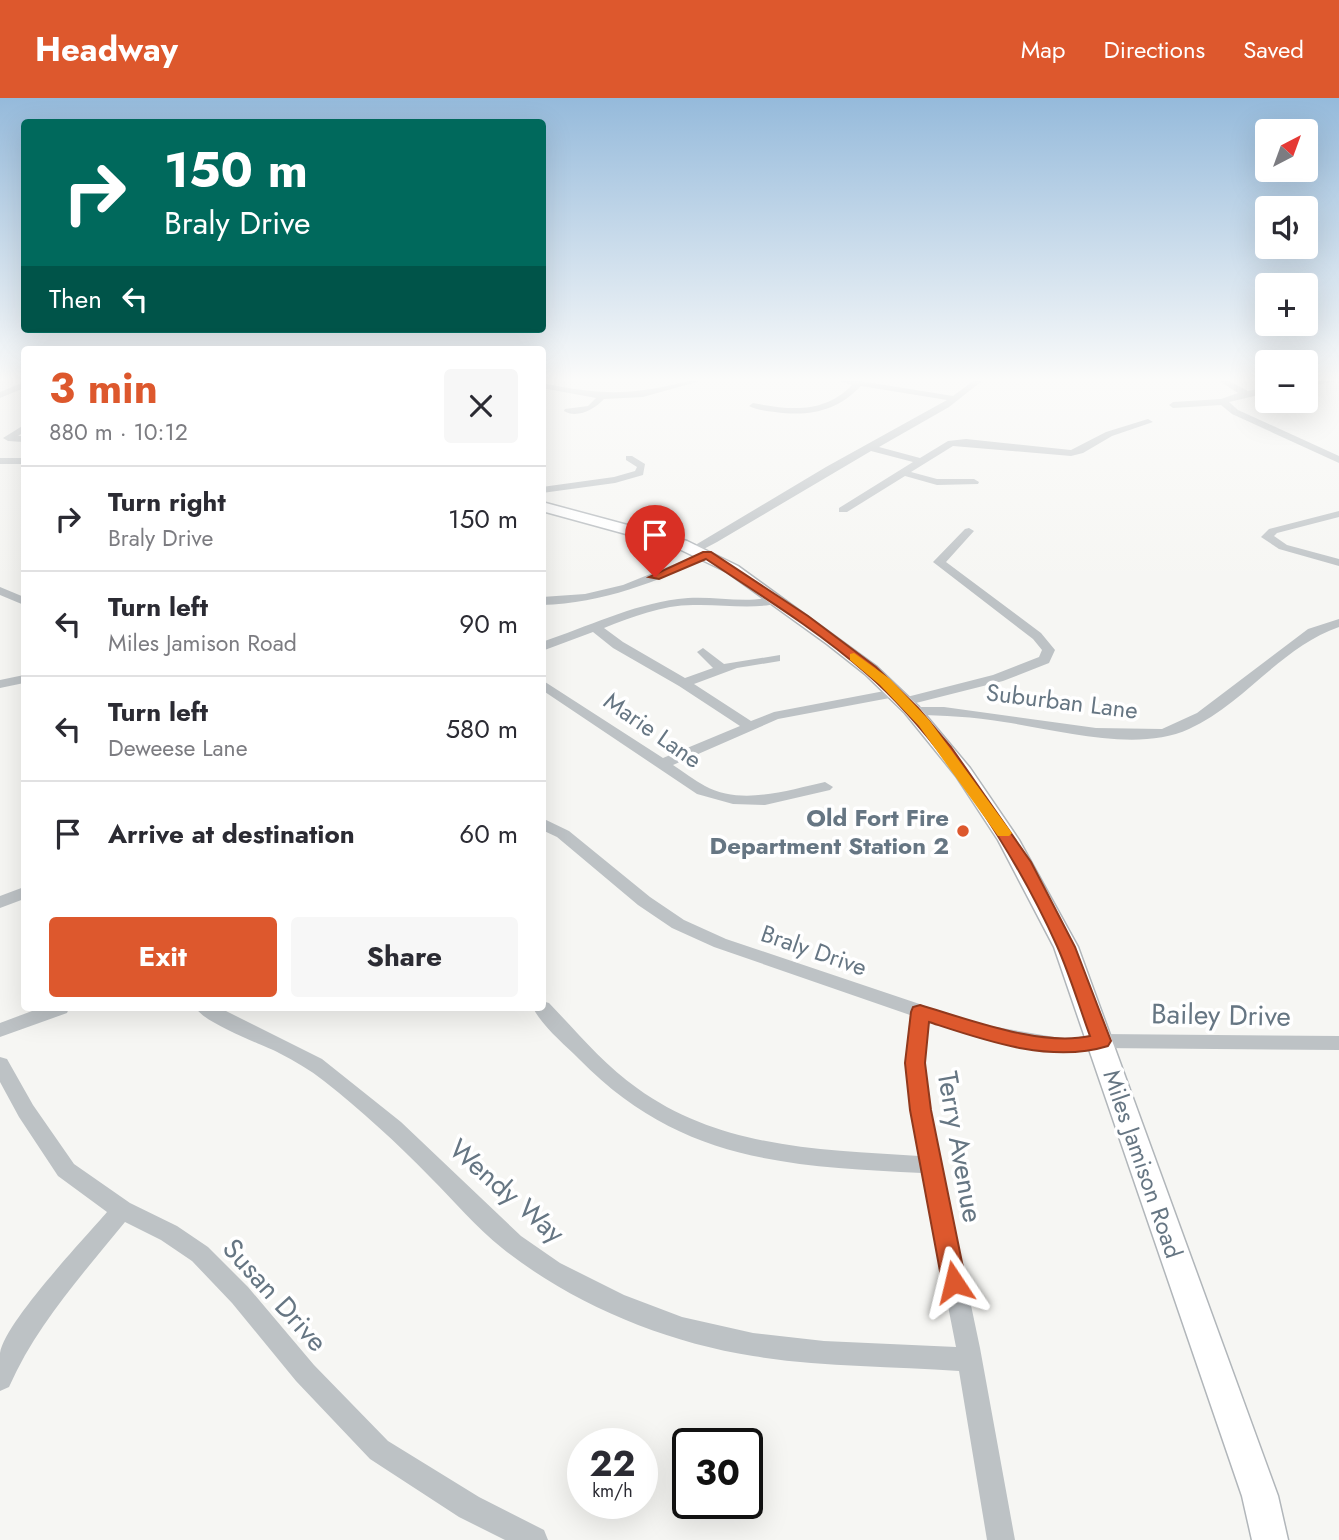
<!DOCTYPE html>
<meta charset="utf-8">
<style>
body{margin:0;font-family:Jost,sans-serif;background:#f7f7f7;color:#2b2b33;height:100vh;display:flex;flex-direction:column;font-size:26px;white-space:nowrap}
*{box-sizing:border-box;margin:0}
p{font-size:23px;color:#7c7c81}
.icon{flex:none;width:38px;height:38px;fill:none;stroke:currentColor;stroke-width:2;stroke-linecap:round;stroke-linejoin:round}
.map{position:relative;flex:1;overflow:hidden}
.drawer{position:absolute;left:21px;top:248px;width:525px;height:665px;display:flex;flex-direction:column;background:#fff;border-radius:7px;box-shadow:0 7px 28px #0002}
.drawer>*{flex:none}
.top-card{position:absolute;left:21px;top:21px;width:525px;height:214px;border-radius:7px;box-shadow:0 7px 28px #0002;background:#00695c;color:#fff;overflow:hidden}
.needle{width:46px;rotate:41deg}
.buttons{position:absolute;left:1255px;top:21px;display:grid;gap:14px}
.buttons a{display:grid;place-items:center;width:63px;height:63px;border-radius:7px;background:#fff;box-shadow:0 7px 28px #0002;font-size:35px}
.speed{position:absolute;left:567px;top:1330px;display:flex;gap:14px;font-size:35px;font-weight:700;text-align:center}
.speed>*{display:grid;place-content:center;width:91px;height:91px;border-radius:50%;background:#fff;box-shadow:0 7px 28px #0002;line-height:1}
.speed small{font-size:18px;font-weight:400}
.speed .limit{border:4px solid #111;border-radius:10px;background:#fff;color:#111}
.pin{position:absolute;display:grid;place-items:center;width:60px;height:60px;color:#fff;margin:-72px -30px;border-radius:50% 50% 50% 0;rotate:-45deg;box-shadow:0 0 7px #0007}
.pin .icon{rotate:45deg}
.me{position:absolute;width:77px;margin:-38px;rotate:350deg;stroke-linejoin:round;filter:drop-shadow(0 0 5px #0008)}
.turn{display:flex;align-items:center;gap:24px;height:147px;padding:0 28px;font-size:32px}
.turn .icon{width:91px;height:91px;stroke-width:2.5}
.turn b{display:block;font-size:49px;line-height:60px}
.then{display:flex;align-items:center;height:66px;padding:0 28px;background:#0003;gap:14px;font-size:26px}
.round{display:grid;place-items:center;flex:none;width:74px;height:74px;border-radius:7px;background:#f7f7f7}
.summary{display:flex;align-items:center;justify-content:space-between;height:119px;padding:0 28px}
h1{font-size:42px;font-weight:700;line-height:52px;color:#dd582d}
.cta{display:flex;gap:14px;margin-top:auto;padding:14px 28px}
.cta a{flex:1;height:80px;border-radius:7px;background:#dd582d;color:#fff;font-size:28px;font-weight:700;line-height:80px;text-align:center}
.cta a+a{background:#f7f7f7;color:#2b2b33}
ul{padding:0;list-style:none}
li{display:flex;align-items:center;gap:21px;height:105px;padding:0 28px;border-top:2px solid #e1e1e2}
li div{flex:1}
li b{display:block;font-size:26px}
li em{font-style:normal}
header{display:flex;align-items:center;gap:42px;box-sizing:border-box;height:98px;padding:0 35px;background:#dd582d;color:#fff}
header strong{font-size:33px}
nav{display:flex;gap:38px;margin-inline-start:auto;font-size:24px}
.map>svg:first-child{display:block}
</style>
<header>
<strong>Headway</strong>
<nav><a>Map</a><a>Directions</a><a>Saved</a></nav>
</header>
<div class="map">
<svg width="1339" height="1442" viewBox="0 0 1339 1442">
<rect width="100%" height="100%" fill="#f6f6f3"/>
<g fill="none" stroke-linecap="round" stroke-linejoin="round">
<g stroke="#b1b6ba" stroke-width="3">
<path id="major" d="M542,404L687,443L738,468L877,569L918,608L970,670L1019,742L1078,849L1278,1398L1288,1442H1252L1242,1398L1054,849L998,742L956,678L905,615L865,576L827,546L727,474L677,450L542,413Z"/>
</g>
<path fill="#bdc2c5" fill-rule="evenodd" d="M688,283H700L643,299L604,301C595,311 577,321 564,313L565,311L588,308L596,300L542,290V285C600,297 630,298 688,283Z
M839,283H860L953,298L973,283H982L949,309L879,349L920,360L948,343L966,341L1071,352L1106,334L1148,321L1153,324L1112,338L1083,355L1071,358L953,348L911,374L937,381H974L979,384L978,386L937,387L905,378L847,414H839V410L913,364L871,353L717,444L700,453H692V449L826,369L947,302L861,288C837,313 809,319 775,314C766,313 756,312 749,308L753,305C790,312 824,316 852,287Z
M1219,283H1229L1248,293L1267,289V295L1229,304L1238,312L1339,358V365L1232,316L1221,307L1173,310L1169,307L1173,304L1221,301L1238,295Z
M1318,283H1337L1306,289V285Z
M24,284V290L0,300V294Z
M24,327V334L18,338H24V344L8,343L3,340Z
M626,358H632L645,366L643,377L615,385L542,395V389L614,379L635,373L637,369L626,362Z
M0,360H24V366H0Z
M1339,413V419L1277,435L1274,438L1287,447L1339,461V468L1279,451L1261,439L1269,431Z
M969,430L974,433L946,464L1041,535L1055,552L1049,565L1003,583L904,608L899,607L897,604L899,601L993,577L1039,559L1042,552L1033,541L933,464L965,431Z
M707,453L713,456L711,458C657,484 603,505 542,507V499L585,496L623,487Z
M0,489L24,499V507L0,497Z
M776,498L782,502L780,505C750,512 724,506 693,507C662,507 632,519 604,530L623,544L685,580L713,570L697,554L703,550L724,566L780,557V563L737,570L694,586L751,623L774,614L895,591L900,592L902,595L900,598L895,599L778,621L673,667C684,674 694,682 705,688C742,708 788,692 825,684L833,689L830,692L765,707L733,706L697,696L542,592V582L663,660L740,628L679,588L613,550L593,534L542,553V544C587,529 631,507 678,501C711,496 743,507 776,498Z
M1339,521V529C1281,549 1244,606 1189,631C1137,655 1059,632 1004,624C973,619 944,617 913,617L906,613L913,609H944L1096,630L1162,631L1197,615L1308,531Z
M24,577V585L0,590V582Z
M542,720L569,733L650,799L684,822L726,841L979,926L1066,941L1101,936L1339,938V952L1101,950L1066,955L978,940L929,923L925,965L930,1012L980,1250L1015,1442H987L959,1273C891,1268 821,1269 753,1258C664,1244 572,1206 502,1150C476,1129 454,1103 430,1079C397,1045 361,1012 324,983C310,972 295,963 279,955C261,946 204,925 196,910H220L322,961L401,1024L521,1138L560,1165L624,1197L682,1219L753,1235L824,1243L956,1249L922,1075C786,1068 680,1064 579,961C564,946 543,929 533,910H542V903L549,905C577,934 604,967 637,990C719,1050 821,1052 919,1058L910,1012L905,965L910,917L714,849L672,830L638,807L557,739L542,732Z
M24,789V801L0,810V798Z
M40,910H69L67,915L0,939V925Z
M0,959L7,961L33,1007L74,1066L130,1105L177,1128L208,1149L248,1189L314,1267L388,1343L479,1399L544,1432L548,1442H505L459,1419L370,1361L296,1283L232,1205L192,1163L161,1142L125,1124C82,1177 37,1226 9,1289L0,1293C0,1281 0,1267 0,1255C5,1224 84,1141 107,1114L58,1078L19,1019L0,984Z"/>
<use href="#major" fill="#fff" fill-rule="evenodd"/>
</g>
<linearGradient id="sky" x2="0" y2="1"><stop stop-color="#95badb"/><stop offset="0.58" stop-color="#fbfbfa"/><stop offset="1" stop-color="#fbfbfa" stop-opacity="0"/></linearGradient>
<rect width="1339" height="485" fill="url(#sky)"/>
<path fill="#dd582d" stroke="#90391d" stroke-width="2" d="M703,454H711L808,518L876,569L918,610L951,649L1031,764L1075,849L1111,943L1108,948C1050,966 984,942 929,924L925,965L931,1012L966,1184L962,1191L954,1194L945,1191L942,1184L910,1012L905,965L911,914L913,909L920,907C968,921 1040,949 1090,938C1079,908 1070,877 1057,848C1016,757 941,640 866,575C817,532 760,497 706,461L659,481L649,479Z"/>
<path fill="#f59e0b" d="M854,555L890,581L929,622L1009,731L1012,735L1009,738H998L919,628L880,587L850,562V556Z"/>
<circle fill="#dd582d" stroke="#fff" stroke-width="2.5" cx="963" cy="733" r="7"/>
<g text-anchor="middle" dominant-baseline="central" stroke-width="7" stroke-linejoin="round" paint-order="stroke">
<g font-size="24" fill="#667683" stroke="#fff">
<text transform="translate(1062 603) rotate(7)">Suburban Lane</text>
<text transform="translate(653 632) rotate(35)">Marie Lane</text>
<text transform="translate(814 852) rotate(19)">Braly Drive</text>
<text transform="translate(1143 1066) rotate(71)">Miles Jamison Road</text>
</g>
<g font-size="24" font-weight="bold" fill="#667683" stroke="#fff" text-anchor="end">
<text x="949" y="719">Old Fort Fire<tspan x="949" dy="28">Department Station 2</tspan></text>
</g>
<g font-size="28" fill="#667683" stroke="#fff">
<text transform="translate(1221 917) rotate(1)">Bailey Drive</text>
<text transform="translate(960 1049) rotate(80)">Terry Avenue</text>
<text transform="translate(507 1093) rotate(41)">Wendy Way</text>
<text transform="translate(275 1197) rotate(48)">Susan Drive</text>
</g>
</g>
</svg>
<div class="buttons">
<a><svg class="needle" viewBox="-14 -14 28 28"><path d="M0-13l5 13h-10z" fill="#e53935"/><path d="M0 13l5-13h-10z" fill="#7c7c81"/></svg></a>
<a><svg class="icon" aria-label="sound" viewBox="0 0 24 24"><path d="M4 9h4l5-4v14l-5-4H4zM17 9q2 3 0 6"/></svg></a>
<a>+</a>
<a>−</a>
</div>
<div class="speed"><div>22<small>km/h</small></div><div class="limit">30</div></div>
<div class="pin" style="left:655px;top:479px;background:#d93025"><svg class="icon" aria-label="arrive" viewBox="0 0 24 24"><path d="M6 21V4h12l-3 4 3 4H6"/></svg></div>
<svg class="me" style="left:954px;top:1184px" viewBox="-20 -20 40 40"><path d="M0-17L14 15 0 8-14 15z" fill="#dd582d" stroke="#fff" stroke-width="4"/></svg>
<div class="top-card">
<div class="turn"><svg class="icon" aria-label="right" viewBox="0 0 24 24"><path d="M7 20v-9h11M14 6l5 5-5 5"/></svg><div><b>150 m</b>Braly Drive</div></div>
<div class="then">Then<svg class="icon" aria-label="left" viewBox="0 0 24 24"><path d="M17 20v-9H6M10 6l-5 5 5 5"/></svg></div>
</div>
<section class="drawer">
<div class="summary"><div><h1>3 min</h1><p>880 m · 10:12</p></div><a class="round"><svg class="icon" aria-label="close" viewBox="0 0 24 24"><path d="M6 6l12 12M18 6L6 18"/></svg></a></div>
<ul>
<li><svg class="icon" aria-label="right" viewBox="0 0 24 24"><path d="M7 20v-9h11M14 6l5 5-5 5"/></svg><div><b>Turn right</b><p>Braly Drive</p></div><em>150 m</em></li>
<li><svg class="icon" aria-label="left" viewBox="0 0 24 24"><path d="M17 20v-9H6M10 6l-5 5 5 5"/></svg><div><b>Turn left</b><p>Miles Jamison Road</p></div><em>90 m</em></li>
<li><svg class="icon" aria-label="left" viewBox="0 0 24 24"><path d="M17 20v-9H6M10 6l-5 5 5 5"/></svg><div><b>Turn left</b><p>Deweese Lane</p></div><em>580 m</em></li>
<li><svg class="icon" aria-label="arrive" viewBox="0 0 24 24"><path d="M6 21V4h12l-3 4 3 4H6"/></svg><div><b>Arrive at destination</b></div><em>60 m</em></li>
</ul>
<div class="cta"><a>Exit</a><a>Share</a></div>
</section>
</div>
